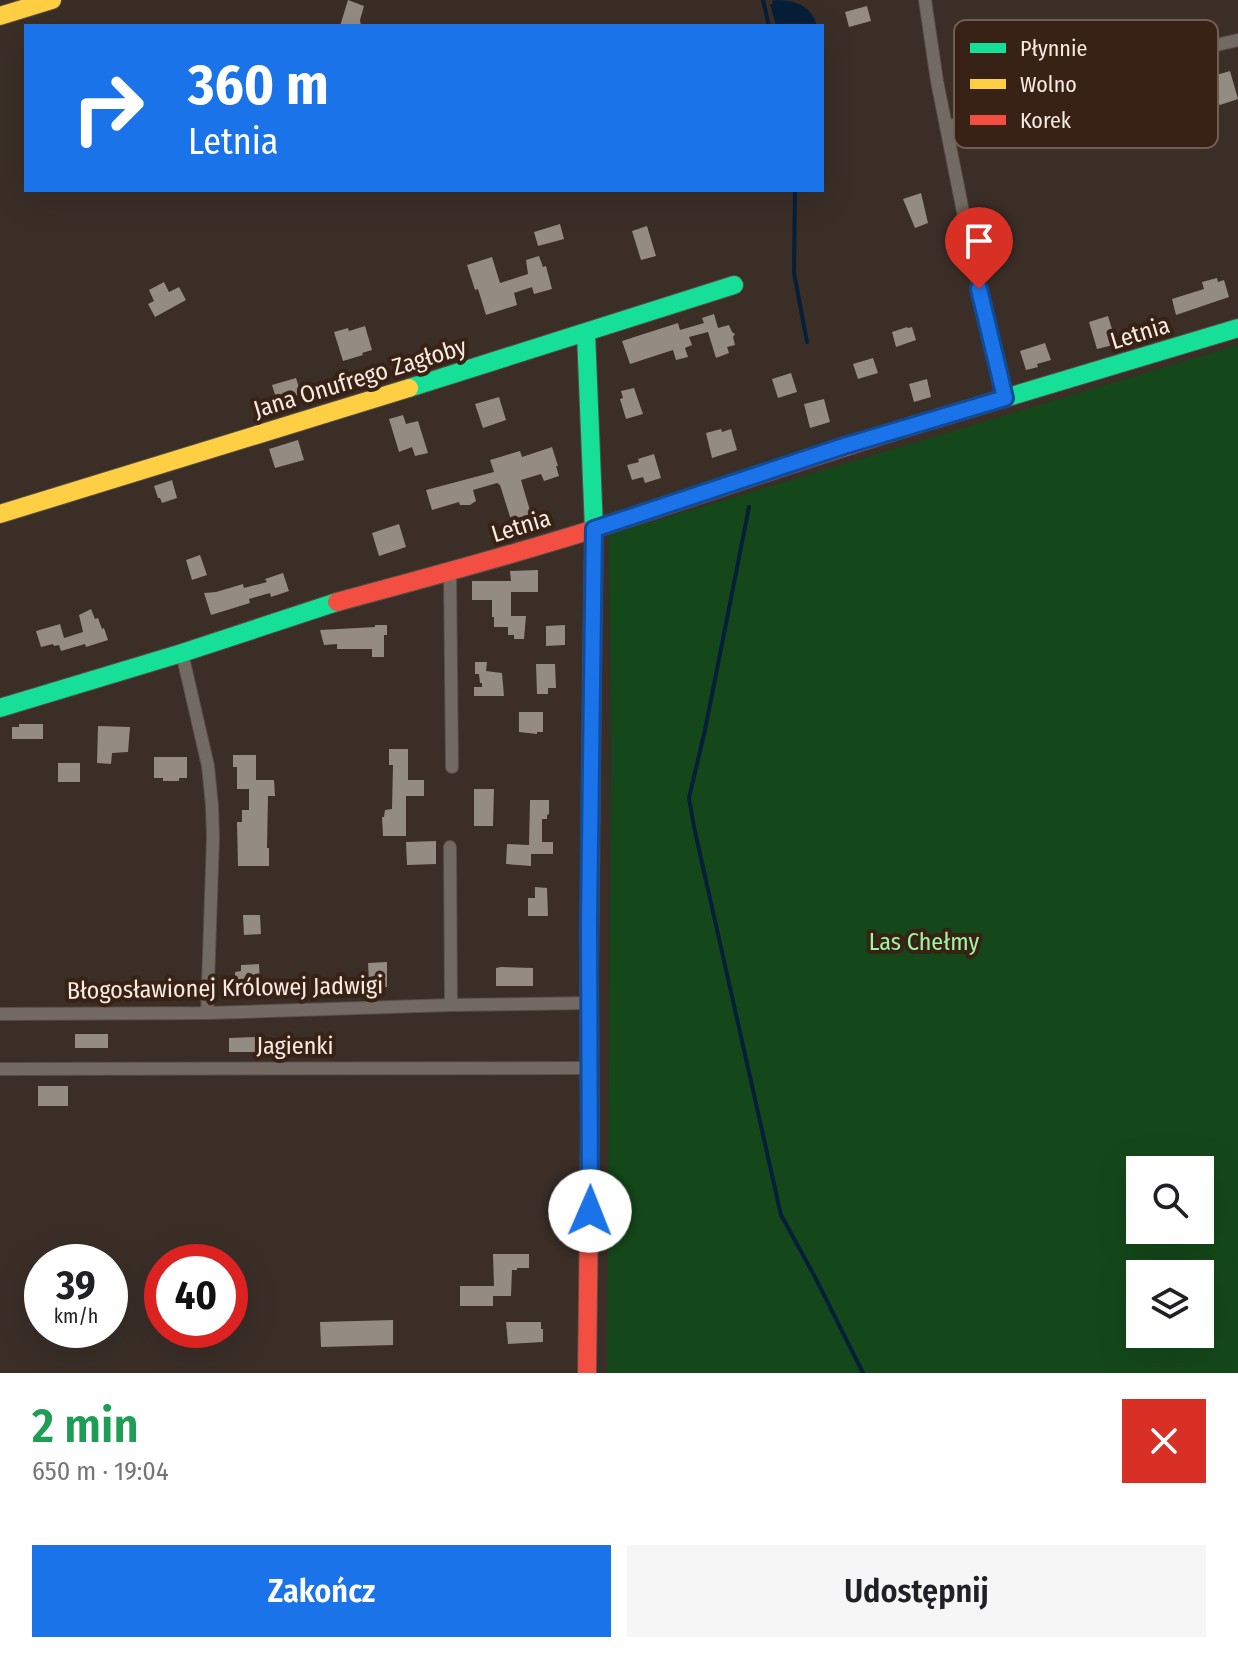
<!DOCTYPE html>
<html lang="pl">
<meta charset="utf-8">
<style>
body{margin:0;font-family:"Fira Sans Condensed",sans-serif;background:#f6f6f6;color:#202124;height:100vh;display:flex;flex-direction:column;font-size:30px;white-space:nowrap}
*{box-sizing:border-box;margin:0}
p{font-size:26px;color:#757577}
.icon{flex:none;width:44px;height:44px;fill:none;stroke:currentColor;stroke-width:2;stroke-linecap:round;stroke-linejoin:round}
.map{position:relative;height:1373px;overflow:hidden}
.drawer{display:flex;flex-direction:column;background:#fff;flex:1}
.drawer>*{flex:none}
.hud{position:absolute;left:24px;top:24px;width:800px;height:168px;border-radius:0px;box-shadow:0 8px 32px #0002;background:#1a73e8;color:#fff;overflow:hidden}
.controls{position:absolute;left:1126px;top:1156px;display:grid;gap:16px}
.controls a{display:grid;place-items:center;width:88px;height:88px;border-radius:0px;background:#fff;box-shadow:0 8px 32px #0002;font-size:40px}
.speed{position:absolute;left:24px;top:1244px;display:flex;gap:16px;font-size:40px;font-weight:700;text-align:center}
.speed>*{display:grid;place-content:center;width:104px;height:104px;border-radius:50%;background:#fff;box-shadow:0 8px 32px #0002;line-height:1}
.speed small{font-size:20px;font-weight:400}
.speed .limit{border:12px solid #d22;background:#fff;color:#111}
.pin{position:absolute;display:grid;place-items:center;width:68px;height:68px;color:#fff;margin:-82px -34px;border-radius:50% 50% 50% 0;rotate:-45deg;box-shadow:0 0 8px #0007}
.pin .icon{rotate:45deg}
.me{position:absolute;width:88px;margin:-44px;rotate:1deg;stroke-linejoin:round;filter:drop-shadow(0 0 6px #0008)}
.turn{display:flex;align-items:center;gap:28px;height:168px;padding:0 32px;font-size:36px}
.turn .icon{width:104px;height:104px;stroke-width:2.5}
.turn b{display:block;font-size:56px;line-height:68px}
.round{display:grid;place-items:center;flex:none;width:84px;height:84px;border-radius:0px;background:#f6f6f6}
.head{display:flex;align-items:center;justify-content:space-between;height:136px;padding:0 32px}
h1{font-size:48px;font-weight:600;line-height:60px;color:#1e9e55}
.primary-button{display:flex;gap:16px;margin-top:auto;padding:16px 32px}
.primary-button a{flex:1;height:92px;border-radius:0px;background:#1a73e8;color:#fff;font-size:32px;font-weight:600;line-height:92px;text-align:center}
.primary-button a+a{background:#f6f6f6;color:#202124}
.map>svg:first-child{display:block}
</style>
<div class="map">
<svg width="1238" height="1373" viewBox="0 0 1238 1373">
<rect width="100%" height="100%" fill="#3a2e27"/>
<path fill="#14481a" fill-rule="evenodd" d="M1238,345V1373H607L611,758L609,535ZM1140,1170H1200V1230H1140ZM1140,1274H1200V1334H1140Z"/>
<path fill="#061f38" d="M776,0C795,0 812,6 817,26H776L770,4H773L772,1Z"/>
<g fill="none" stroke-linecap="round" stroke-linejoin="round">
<path stroke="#061f38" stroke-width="4" d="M763,0L769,26
M795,190L794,273L807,342
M749,507L705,730L689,798L694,827L781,1215L815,1277L863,1373"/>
</g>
<path fill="#948b83" d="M348,0L364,6L360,20L361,26H340Z
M867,6L871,21L849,27L845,12Z
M1230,71L1238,99L1220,105L1209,96L1194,100L1189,83Z
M921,193L928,223L915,228L903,199Z
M560,224L564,239L538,246L534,232Z
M647,226L656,256L641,260L632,231Z
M539,256L543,267L546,266L552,289L534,294L532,287L514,293L517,305L486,315L478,289L475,290L467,265L492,257L500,283L528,274L526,260Z
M1217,278L1218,282L1224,280L1229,297L1176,315L1172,299L1204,289L1202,282Z
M164,282L169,292L179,287L186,300L155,317L148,304L154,301L149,290Z
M714,314L718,328L729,325L732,332L735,334L733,337L735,345L727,347L729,353L716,358L708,332L689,337L692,345L685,348L688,357L676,360L673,350L630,364L622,341L678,323L680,330L704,323L702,318Z
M1108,316L1112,329L1109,330L1113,345L1097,349L1089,322Z
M365,326L372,350L362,353L363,355L343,361L334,332L348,328L349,331Z
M907,327L908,328L912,327L916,340L896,347L892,332Z
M1045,343L1051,360L1037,364L1038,367L1026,370L1020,351Z
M873,358L878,373L858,379L853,364Z
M791,373L797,392L778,398L772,379Z
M296,378L301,394L277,401L272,385Z
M927,379L931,397L914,402L909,384Z
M634,388L643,414L626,419L620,399L623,398L621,391Z
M499,397L506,420L483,428L475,404Z
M824,399L830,422L810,428L804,404Z
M403,415L406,424L418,421L428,453L415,456L412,447L399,452L389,419Z
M721,429L722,432L731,429L737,450L712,458L706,433Z
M298,440L304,460L275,468L269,449Z
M552,447L558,466H556L559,476L544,481L541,474L521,480L531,514L511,520L500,485L497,483L473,490L476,501L470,505H460L459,502L432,510L426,490L494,472L490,460L520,451L522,457Z
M654,454L661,478L645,483L643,477L632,480L627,465L639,462L638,459Z
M172,480L177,498L162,503L160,498H158L154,486Z
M399,524L406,547L379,556L372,533Z
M200,555L207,575L192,580L186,560Z
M538,570V592H511V616H526L524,639H514V635H508V627H494V617H492V600H472V581H511L510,571Z
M283,573L289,591L271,597L270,593L249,599L250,603L211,615L204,593L216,592L243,584L244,588L267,582L265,579Z
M91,609L95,619L98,618L102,629L104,628L108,640L86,647L85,644L61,651L59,645L54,646L53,644L41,647L36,631L60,624L64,638L83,632L79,615Z
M375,625H387V635H384V657H372V649H337V644L324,645L320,630L375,627Z
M565,625V645L546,646V626Z
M475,662H487L486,671L502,673L504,696H474V687H482V683H480L479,674H475Z
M536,664H555L556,688H548V694H537Z
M519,712H543V732H537V734L519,732Z
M19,724H43V739H12V727H19Z
M98,726L130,727L128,752L112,753L111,764L97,763Z
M389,749H408V780H424V796H406V836H383L382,817H384L385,810L392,809L393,765H389Z
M233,755H256V780H274L275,796H268L267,848H269V866H238L237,822H242V810H249V789H237V767H233Z
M154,757H187V778H179V781H163V778H154Z
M58,763H80V782H58Z
M474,789H494L493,826H474Z
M530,800H549V814L547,815V819H542V842H553V854H531V866L506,864L507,844L529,845Z
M436,841V864L407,865L406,842Z
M535,887L547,888L548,916H528V898H535Z
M243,915H260L261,934L244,935Z
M387,962V987H372V981H369L368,963Z
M259,964L260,984H252V989H235V972L241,971V965Z
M501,967L533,968V986H496V968Z
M75,1034H108V1048H75Z
M256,1037H264L263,1052H229V1038Z
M38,1086H68V1106H38Z
M493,1254H529V1268H517V1270H512L511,1296H493V1306H460V1286H494Z
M393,1320V1345L321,1347L320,1322Z
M506,1322H541V1329H543V1342L508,1344Z"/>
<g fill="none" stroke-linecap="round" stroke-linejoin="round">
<g stroke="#584d47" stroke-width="14">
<path id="street" d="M925,0L937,81L973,262L1005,398
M946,127L1026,106L1203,48L1238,40
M450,572L452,767
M182,653L208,766L212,806L213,838L207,1013
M450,847L451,1005
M0,1014L207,1013L451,1005L590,1003
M0,1069L590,1068"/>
</g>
<g stroke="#584d47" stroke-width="20">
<path id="fast" d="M586,333L594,529L592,668
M409,388L734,285
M935,419L1238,328
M0,708L182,653L337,602"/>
</g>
<g stroke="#584d47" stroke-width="20">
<path id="slow" d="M0,16L52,0
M0,514L409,388
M589,978L592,668"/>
</g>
<g stroke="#584d47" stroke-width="20">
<path id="jam" d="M337,602C423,579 509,556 594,529C708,493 820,453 935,419
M587,1373L590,1127L589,978"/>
</g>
<use href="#street" stroke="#736a63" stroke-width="12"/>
<use href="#fast" stroke="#16e098" stroke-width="18"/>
<use href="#slow" stroke="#ffcf43" stroke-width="18"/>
<use href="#jam" stroke="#f24e42" stroke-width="18"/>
</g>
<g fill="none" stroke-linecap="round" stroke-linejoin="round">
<g stroke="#114b97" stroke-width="20">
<path id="route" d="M590,1211L589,922L594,529L844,446L1005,398L979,289"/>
</g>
<use href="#route" stroke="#1a73e8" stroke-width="14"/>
</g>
<g text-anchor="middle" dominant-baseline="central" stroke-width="8" stroke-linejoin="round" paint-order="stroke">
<g font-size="24" fill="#f9eae2" stroke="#372215">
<text transform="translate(1140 333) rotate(-17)">Letnia</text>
<text transform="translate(360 378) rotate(-17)">Jana Onufrego Zagłoby</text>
<text transform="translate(521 526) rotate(-17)">Letnia</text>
<text transform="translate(225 988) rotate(-1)">Błogosławionej Królowej Jadwigi</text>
<text x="295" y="1046">Jagienki</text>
</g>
<g font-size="24" fill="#9ef4a2" stroke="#372215">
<text x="924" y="942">Las Chełmy</text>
</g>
</g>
<rect x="954" y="20" width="264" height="128" rx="12" fill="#372215" stroke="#715e52" stroke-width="2"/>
<rect x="970" y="43" width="36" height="10" fill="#16e098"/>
<rect x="970" y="79" width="36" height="10" fill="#ffcf43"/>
<rect x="970" y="115" width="36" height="10" fill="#f24e42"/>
<g font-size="22" fill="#f9eae2">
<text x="1020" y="56">Płynnie</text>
<text x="1020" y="92">Wolno</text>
<text x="1020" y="128">Korek</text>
</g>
</svg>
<div class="controls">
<a><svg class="icon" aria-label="search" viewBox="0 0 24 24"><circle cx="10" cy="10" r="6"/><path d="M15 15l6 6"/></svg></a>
<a><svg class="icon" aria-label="layers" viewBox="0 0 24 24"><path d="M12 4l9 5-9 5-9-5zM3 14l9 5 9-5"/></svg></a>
</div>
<div class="speed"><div>39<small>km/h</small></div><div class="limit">40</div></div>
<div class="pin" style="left:979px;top:289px;background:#d93025"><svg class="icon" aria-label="arrive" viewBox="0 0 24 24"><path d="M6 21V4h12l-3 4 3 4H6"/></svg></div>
<svg class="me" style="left:590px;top:1211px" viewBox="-20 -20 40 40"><circle r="19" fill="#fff"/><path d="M0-13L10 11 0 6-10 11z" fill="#1a73e8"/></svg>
<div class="hud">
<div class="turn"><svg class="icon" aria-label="right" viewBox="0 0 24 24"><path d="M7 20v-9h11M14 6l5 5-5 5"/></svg><div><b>360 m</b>Letnia</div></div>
</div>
</div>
<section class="drawer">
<div class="head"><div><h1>2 min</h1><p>650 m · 19:04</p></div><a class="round" style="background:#d93025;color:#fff"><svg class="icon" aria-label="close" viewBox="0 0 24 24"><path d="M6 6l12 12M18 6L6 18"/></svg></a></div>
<div class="primary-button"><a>Zakończ</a><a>Udostępnij</a></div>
</section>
